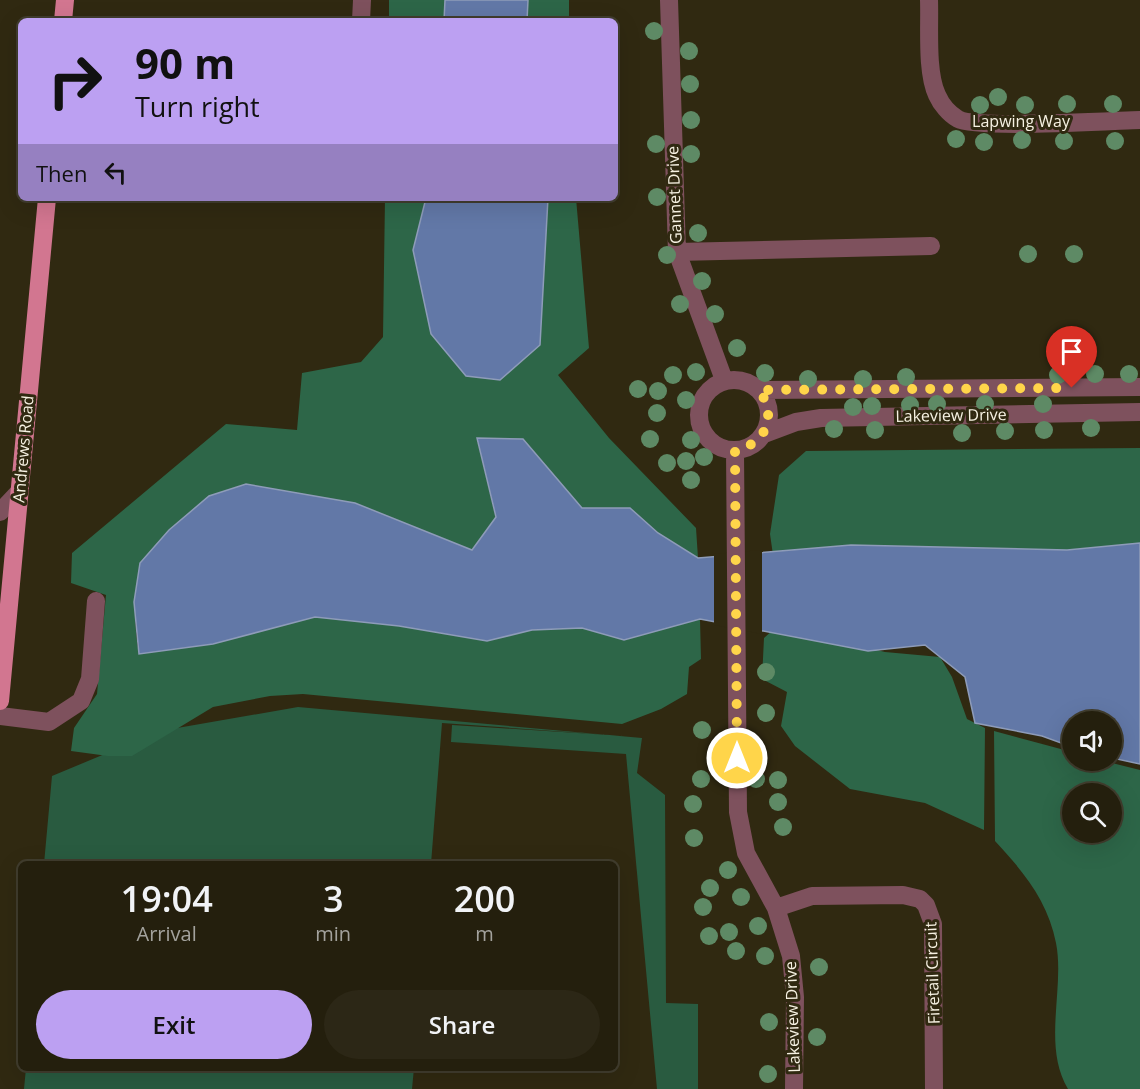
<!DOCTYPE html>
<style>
body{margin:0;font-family:"Open Sans",sans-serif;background:#2c2716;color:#f1f3f6;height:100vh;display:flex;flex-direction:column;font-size:22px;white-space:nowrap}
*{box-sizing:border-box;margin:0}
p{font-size:20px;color:#a3a29d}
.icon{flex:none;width:33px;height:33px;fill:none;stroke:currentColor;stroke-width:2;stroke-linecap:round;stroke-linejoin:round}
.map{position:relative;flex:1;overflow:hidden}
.drawer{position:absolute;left:18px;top:861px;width:600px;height:210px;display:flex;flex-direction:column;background:#241f0d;border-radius:9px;box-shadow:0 6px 24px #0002,0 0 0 2px #413d2e}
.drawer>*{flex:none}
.guide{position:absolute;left:18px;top:18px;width:600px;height:183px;border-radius:9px;box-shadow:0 6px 24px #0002,0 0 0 2px #413d2e;background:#bca0f2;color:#111;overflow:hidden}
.controls{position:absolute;left:1062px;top:711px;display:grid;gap:12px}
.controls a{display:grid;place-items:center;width:60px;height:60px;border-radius:50%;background:#241f0d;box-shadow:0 6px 24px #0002,0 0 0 2px #413d2e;font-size:30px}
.pin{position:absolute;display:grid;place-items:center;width:51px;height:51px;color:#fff;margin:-62px -26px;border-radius:50% 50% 50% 0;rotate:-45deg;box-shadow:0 0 6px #0007}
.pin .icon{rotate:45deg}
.me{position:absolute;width:66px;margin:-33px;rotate:0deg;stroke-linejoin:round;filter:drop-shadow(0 0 4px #0008)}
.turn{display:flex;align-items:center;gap:21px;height:126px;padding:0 18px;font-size:27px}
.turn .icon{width:78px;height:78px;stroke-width:2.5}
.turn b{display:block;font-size:42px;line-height:51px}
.then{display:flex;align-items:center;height:57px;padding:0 18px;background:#0003;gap:12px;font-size:22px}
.eta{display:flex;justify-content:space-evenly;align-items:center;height:102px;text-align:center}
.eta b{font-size:36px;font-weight:600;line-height:42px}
.button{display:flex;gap:12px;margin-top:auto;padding:12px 18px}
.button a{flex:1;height:69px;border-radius:36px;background:#bca0f2;color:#111;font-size:24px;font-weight:600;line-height:69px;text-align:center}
.button a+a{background:#2c2716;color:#f1f3f6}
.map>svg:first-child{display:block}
</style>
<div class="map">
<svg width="1140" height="1089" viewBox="0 0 1140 1089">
<rect width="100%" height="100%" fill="#302911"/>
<path fill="#295b40" d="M298,707L642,738L637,773L665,795L666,1003L698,1004V1089H657L626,754L451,742L452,725L624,736L442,723L431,864H44L52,776L160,731Z
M26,1068H414L412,1089H24Z"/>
<path fill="#2d6648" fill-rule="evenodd" d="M389,0H445L444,21H389Z
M528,0H569V21H527Z
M385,198H426L425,209L576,198L589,348L558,375L609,438L696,528L698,558L658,533L630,508H582L523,439H477L496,518L472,550L355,503L140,563C135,595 133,622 139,654L213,644L315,617L399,626L487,641L532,630L582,628L624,640L700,619L701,659L689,667L687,694L661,709L622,724L303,694L270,696L213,707L132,756H108L71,751L74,728L97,694L106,595L71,583L72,553L226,424L297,430L302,373L361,362L383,337Z
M1140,448V543L1067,550L774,562L770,534L779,475L806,451Z
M774,629L803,632L885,652L940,657L952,677L967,719L985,728L984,830L925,803L850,789L795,746L781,726L787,692L762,679L764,638Z
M994,731L1072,752V760L1104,761L1140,770V1089H1068C1042,1046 1065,988 1056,943C1048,901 1023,871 995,841ZM1072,794H1112V832H1072Z"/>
<path fill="#6278a7" stroke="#8e9cb9" stroke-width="1.5" d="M445,0H528L527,21H444Z
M426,198H548L540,345L500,380L466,376L431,334L413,250Z
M477,438L523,439L582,508H630L658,533L698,558L851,545L1067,550L1140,543V764L1112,758V722H1072V747L1042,736L975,723L965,677L925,645L868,651L700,619L624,640L582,628L532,630L487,641L399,626L315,617L213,644L139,654L134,602L140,563L169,530L209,496L246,484L355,503L472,550L496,517Z"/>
<path fill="#302911" d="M762,550V634L714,625V554Z"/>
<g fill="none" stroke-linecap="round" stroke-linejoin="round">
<path stroke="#7e515d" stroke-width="18" d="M669,0L677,252L724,380
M929,0C930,26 926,72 937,95C941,104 949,114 958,119C976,129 1110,121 1140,120
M361,21L362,0
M677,252L931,246
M699 415a35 35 0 1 1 70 0a35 35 0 1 1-70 0Z
M759,390L1140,387
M764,434L796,422L821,418L1140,412
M735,451L738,812L746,853L776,908L791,956L795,997L794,1089
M0,512L19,492
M0,716L49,722L81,701L90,679L96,601
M776,908L812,896L903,895L920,899L926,905L933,924L934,1089"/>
<path stroke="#d27690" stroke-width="18" d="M63,21L65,0
M0,701L47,198"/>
</g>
<g fill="#5e8a65">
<circle cx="654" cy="31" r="9"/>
<circle cx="689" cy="51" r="9"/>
<circle cx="690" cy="84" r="9"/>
<circle cx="998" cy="97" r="9"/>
<circle cx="1067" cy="104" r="9"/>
<circle cx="1113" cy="104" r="9"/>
<circle cx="980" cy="105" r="9"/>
<circle cx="1025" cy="105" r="9"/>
<circle cx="691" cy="120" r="9"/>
<circle cx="956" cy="139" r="9"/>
<circle cx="1022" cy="140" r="9"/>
<circle cx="1064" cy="141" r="9"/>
<circle cx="1115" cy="141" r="9"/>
<circle cx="984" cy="142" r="9"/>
<circle cx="656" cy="144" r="9"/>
<circle cx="691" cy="154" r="9"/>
<circle cx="657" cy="197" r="9"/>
<circle cx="698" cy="233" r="9"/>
<circle cx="1028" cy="254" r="9"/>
<circle cx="1074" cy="254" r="9"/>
<circle cx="667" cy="255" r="9"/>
<circle cx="702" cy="281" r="9"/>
<circle cx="680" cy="304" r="9"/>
<circle cx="715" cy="314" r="9"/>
<circle cx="737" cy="348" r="9"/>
<circle cx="696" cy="372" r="9"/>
<circle cx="765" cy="373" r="9"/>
<circle cx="1095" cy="374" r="9"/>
<circle cx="1129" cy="374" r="9"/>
<circle cx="673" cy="375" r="9"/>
<circle cx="1058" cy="375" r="9"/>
<circle cx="906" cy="377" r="9"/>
<circle cx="808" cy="379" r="9"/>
<circle cx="863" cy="379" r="9"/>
<circle cx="638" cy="389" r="9"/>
<circle cx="658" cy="391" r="9"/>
<circle cx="686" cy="400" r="9"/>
<circle cx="937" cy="404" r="9"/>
<circle cx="985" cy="404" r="9"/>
<circle cx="1043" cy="404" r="9"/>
<circle cx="910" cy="405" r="9"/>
<circle cx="872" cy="406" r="9"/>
<circle cx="853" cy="407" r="9"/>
<circle cx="657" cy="413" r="9"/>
<circle cx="1091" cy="428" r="9"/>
<circle cx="834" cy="429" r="9"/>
<circle cx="875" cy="430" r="9"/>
<circle cx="1044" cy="430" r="9"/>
<circle cx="1005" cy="431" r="9"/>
<circle cx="962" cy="433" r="9"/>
<circle cx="650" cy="439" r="9"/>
<circle cx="691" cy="440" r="9"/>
<circle cx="704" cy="457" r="9"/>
<circle cx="686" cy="461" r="9"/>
<circle cx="667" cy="463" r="9"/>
<circle cx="691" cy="480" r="9"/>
<circle cx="766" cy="672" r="9"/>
<circle cx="766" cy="713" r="9"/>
<circle cx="702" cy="730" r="9"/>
<circle cx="701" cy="779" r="9"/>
<circle cx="756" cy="779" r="9"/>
<circle cx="778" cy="780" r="9"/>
<circle cx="778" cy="802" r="9"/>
<circle cx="693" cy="804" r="9"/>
<circle cx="783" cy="827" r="9"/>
<circle cx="694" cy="838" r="9"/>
<circle cx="728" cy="870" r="9"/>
<circle cx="710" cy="888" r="9"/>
<circle cx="741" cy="897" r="9"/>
<circle cx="703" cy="907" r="9"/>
<circle cx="758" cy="926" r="9"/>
<circle cx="729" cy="932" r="9"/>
<circle cx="709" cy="936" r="9"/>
<circle cx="736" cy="951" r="9"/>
<circle cx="765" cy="956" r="9"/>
<circle cx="819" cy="967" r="9"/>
<circle cx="769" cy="1022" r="9"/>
<circle cx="817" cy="1037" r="9"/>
<circle cx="768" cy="1074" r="9"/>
</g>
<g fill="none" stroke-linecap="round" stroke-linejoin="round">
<path stroke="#ffd54a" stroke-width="10" stroke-dasharray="0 18" d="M737,758L735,451C766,443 778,417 759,390L1072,388"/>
</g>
<g text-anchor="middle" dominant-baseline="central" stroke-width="6" stroke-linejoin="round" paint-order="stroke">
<g font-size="16" fill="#f6f1e2" stroke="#302911">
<text x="1021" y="121">Lapwing Way</text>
<text transform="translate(674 195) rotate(-92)">Gannet Drive</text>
<text transform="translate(951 415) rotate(-1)">Lakeview Drive</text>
<text transform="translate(23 449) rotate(-85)">Andrews Road</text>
<text transform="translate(932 973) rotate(-92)">Firetail Circuit</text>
<text transform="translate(792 1017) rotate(-92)">Lakeview Drive</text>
</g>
</g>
</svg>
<div class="controls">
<a><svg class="icon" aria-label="sound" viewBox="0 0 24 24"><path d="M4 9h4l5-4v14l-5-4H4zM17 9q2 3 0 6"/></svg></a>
<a><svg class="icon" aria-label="search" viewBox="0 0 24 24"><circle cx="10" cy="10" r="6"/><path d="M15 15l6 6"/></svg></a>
</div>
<div class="pin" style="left:1072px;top:388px;background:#d93025"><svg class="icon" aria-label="arrive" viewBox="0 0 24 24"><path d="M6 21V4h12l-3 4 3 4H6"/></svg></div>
<svg class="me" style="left:737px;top:758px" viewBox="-20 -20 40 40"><circle r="17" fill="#ffd54a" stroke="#fff" stroke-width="3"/><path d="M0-11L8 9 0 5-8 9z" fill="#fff"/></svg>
<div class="guide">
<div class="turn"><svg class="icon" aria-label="right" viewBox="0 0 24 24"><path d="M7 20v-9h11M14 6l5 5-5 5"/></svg><div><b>90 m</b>Turn right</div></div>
<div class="then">Then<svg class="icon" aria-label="left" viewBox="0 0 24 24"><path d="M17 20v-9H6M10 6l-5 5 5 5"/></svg></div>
</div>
<section class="drawer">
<div class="eta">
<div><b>19:04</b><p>Arrival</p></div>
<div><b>3</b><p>min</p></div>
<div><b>200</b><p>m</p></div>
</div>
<div class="button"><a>Exit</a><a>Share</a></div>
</section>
</div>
